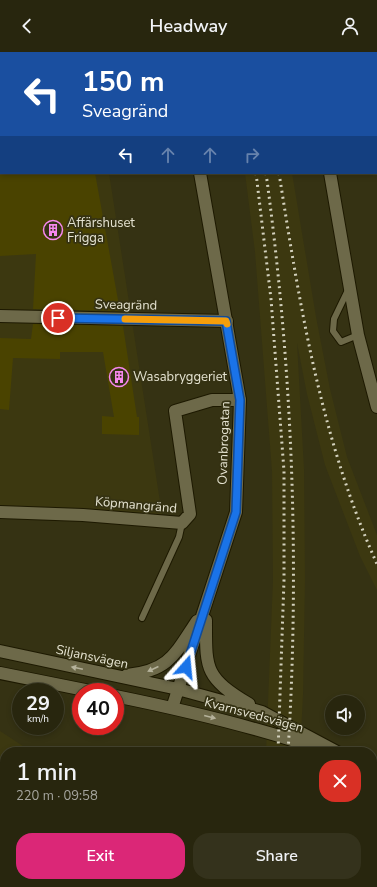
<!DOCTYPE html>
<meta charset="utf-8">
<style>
body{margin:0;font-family:"Nunito Sans",sans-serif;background:#34321c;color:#f1f3f6;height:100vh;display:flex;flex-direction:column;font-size:15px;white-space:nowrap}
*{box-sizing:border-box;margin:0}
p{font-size:13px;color:#a5a59e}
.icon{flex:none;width:22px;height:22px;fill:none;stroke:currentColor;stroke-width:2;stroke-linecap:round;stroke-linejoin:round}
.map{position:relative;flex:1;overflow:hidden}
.details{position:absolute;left:0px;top:695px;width:377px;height:140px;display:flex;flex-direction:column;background:#28260e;border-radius:16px 16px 0 0;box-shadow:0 2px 6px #0003,0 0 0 1px #44432e}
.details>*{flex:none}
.top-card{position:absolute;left:0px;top:0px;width:377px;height:122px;box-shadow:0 2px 6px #0003,0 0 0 1px #44432e;background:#1a4fa0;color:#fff;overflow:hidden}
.buttons{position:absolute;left:325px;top:643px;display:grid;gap:8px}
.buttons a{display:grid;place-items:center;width:40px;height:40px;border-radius:50%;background:#28260e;box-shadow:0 2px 6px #0003,0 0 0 1px #44432e;font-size:20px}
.speed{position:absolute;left:12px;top:631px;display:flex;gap:8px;font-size:20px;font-weight:700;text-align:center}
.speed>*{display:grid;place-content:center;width:52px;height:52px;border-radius:50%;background:#28260e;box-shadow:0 2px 6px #0003,0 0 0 1px #44432e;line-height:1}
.speed small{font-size:10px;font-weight:400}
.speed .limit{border:6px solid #d22;background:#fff;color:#111}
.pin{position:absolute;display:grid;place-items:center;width:34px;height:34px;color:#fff;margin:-17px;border:2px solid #fff;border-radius:50%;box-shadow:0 1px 4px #0007}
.me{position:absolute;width:44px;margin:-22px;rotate:18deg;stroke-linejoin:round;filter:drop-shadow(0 0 3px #0008)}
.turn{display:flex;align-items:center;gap:14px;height:84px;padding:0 16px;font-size:18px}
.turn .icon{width:52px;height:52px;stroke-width:2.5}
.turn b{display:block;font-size:28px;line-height:34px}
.lanes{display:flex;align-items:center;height:38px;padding:0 16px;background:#0003;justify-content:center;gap:20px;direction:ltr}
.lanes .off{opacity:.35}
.round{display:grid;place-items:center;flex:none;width:42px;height:42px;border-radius:16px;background:#34321c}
.headline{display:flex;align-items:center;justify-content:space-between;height:68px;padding:0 16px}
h1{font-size:24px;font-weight:600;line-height:30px}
.action{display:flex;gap:8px;margin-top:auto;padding:8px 16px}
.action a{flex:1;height:46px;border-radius:16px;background:#db2777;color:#fff;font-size:16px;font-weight:600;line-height:46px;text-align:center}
.action a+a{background:#34321c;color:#f1f3f6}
header{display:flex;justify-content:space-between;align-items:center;height:52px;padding:0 16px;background:#28260e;font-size:18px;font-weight:600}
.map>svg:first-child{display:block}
</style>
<header><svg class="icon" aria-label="back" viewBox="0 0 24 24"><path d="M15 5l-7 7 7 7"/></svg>Headway<svg class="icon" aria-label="person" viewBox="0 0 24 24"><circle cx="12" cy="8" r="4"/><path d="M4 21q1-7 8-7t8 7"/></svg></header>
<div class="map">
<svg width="377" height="835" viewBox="0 0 377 835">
<rect width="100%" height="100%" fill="#353213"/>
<path fill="#3c3810" d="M0,0H90L1,1V121H109L163,469L0,460Z
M245,121H292L316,265L330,337L347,405L377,483V538L360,504L325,413L307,342L297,291L304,417L305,527L303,643L300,700H266L273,528L272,419L255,200Z
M0,679L32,700H5V830H120L123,835H0Z
M243,830H289V835H242Z"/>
<path fill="#4a4300" d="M0,121H95L120,259L33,257L36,202L0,204Z
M33,272L123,274L137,365H139V383L102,382V364L114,365L103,300H60V307L13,306L9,358L0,357V286L31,287Z"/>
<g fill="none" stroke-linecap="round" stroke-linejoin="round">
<g stroke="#1d1900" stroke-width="8">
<path id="lane" d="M348,238L334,267L333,279L341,290L358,283
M142,566L179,485L182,471"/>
</g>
<g stroke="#1d1900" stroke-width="14">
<path id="street" d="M0,264L227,269
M0,460L83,463L182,471L190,462L175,359L212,348H240"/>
</g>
<g stroke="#1d1900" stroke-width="14">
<path id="secondary" d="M178,0V1
M309,0L310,1
M330,121L358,283L377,355
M206,568C206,617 204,625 249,652
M0,599L178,637L262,660L337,700
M0,621L95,640
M127,623C169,619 175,602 197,569
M115,644C184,658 253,674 319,697
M172,656L236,460L240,348L200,121
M372,718L377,720"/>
</g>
<use href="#lane" stroke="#6d6949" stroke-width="6"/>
<use href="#street" stroke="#6d6949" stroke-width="12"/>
<use href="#secondary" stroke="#6d6949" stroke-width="12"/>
<path stroke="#d3d1bd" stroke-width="3" stroke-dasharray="2 4" stroke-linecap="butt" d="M239,0V1
M249,0V1
M259,0V1
M256,121L271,247L284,419V528L278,700
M266,121C292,313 300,507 288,700
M279,121C300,255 321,387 377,512
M254,835V830
M266,835V830
M277,835L278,830"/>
</g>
<defs><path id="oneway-solid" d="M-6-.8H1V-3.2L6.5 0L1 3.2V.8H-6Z"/></defs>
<g fill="#b5b29b">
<use href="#oneway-solid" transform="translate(77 616) rotate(-168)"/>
<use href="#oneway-solid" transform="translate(153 617) rotate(155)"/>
<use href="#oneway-solid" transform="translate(210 665) rotate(14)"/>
</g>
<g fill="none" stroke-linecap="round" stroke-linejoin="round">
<g stroke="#114b97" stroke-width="10">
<path id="route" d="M58,266L226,269L240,348L236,460L186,615"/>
</g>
<use href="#route" stroke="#1a73e8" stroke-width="7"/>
<path stroke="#f59e0b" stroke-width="7" d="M125,267L226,269L227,272"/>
</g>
<defs>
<g id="building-ring" transform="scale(1)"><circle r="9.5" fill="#353213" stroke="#f688ed" stroke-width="1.5"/><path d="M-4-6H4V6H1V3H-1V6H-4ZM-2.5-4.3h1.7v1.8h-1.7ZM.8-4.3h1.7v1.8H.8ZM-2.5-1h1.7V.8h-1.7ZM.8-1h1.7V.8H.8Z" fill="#f688ed"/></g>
</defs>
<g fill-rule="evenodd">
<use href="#building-ring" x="53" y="178"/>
<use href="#building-ring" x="119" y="325"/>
</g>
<g text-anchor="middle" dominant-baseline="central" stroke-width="3.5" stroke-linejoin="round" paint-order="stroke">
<g font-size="13" fill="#e5e3d1" stroke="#353213" text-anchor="start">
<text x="67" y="171">Affärshuset<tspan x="67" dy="15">Frigga</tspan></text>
<text x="133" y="325">Wasabryggeriet</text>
</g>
<g font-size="13" fill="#e5e3d1" stroke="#353213">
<text transform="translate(126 253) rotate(1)">Sveagränd</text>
<text transform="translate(224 391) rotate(-88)">Ovanbrogatan</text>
<text transform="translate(136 453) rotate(5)">Köpmangränd</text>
<text transform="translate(92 605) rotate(12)">Siljansvägen</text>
<text transform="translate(254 663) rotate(15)">Kvarnsvedsvägen</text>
</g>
</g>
</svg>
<div class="buttons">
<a><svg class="icon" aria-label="sound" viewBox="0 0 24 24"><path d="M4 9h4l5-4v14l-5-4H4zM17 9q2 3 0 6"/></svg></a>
</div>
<div class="speed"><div>29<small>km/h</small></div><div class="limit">40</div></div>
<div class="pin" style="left:58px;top:266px;background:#d93025"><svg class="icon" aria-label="arrive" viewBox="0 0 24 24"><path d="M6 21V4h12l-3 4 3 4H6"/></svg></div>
<svg class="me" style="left:186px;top:615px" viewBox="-20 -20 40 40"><path d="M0-17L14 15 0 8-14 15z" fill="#1a73e8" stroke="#fff" stroke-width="4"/></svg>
<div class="top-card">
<div class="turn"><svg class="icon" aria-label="left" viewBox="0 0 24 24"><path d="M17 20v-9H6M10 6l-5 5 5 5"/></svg><div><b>150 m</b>Sveagränd</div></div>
<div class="lanes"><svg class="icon" aria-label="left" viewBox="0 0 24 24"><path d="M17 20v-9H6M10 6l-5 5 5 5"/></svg><svg class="icon off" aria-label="ahead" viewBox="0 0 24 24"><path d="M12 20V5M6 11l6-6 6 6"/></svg><svg class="icon off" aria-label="ahead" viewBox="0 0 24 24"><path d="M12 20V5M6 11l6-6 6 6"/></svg><svg class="icon off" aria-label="right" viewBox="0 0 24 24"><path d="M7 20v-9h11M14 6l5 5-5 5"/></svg></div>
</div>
<section class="details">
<div class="headline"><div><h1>1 min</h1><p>220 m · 09:58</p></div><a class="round" style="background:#d93025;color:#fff"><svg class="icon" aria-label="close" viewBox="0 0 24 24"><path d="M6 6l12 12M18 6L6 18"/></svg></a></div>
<div class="action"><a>Exit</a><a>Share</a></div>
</section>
</div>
